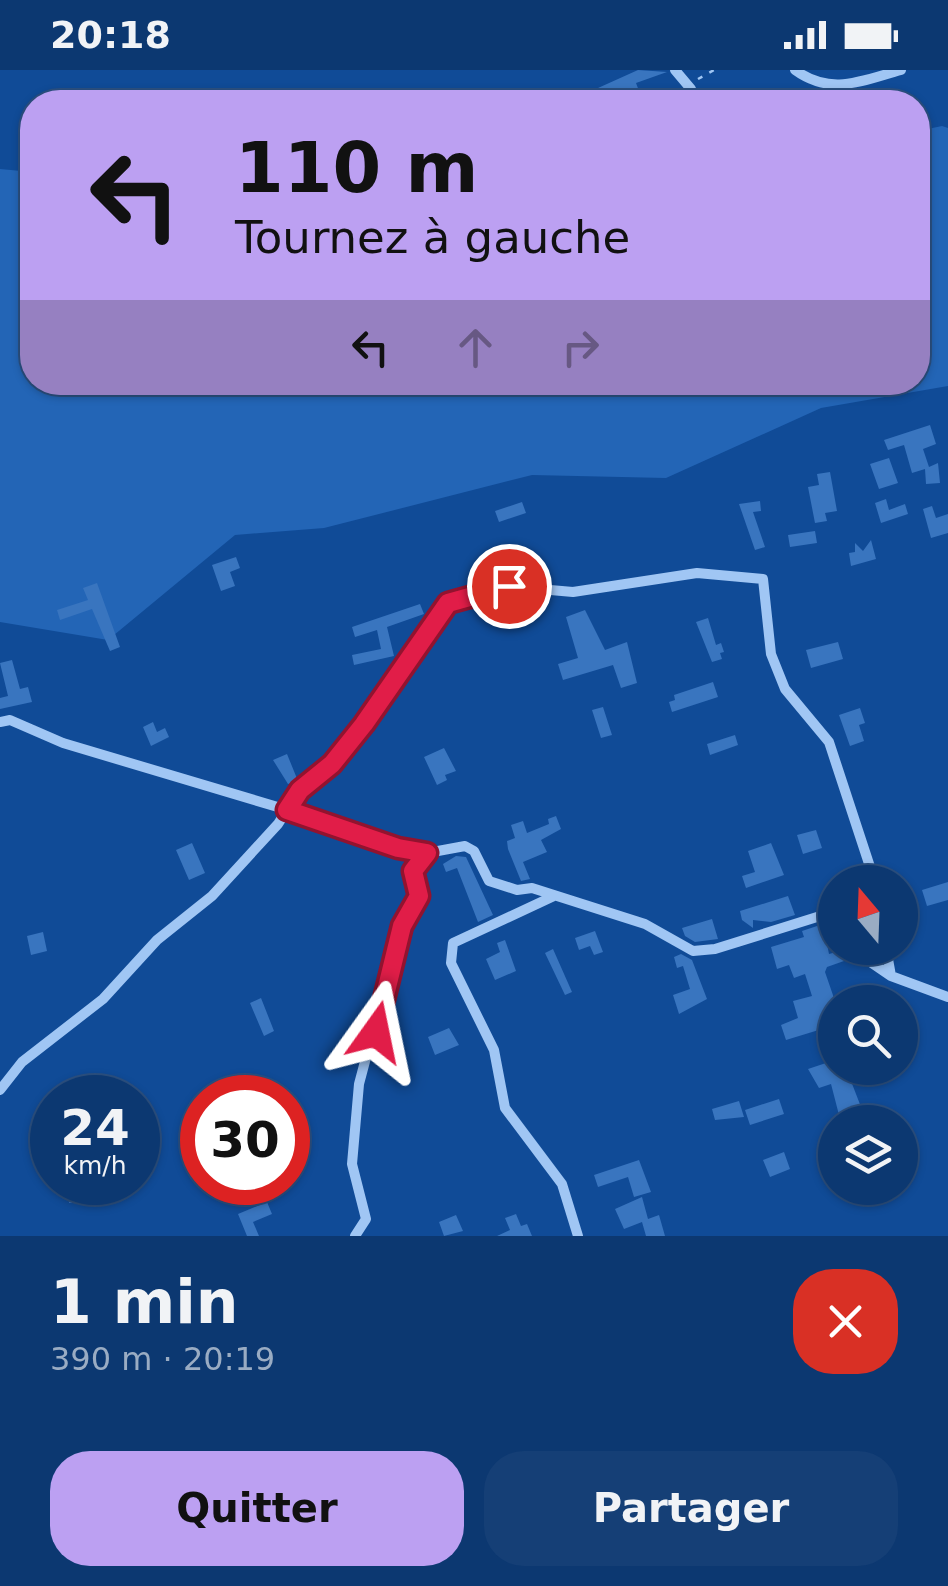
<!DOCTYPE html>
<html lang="fr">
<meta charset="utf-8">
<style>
body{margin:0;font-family:"DejaVu Sans",sans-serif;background:#153f76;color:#f1f3f6;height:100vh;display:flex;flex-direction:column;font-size:38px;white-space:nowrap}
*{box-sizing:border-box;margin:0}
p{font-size:32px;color:#9aacc3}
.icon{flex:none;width:55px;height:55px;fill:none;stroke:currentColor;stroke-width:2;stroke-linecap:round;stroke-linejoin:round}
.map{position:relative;height:1166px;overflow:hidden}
.side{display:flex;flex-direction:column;background:#0c3871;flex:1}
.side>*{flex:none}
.guide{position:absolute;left:20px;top:20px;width:910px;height:305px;border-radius:40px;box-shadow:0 2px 8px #0004,0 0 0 2px #2c5284;background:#bca0f2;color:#111;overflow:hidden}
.needle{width:65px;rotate:341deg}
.tools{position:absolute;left:818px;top:795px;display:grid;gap:20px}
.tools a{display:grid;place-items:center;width:100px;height:100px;border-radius:50%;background:#0c3871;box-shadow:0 2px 8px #0004,0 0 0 2px #2c5284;font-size:50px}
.speed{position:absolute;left:30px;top:1005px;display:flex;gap:20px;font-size:50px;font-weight:700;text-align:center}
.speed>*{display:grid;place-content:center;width:130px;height:130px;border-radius:50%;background:#0c3871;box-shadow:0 2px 8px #0004,0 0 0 2px #2c5284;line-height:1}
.speed small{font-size:25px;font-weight:400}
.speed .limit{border:15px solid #d22;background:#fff;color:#111}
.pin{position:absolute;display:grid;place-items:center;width:85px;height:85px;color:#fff;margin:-42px;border:5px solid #fff;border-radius:50%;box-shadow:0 2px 10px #0007}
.me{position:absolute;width:110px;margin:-55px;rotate:12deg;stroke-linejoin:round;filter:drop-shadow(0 0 8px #0008)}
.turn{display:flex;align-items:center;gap:35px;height:210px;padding:0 50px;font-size:45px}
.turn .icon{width:130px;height:130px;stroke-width:2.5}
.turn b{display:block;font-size:70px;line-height:85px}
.lanes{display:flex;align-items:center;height:95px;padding:0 50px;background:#0003;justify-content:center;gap:50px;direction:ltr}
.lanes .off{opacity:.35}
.round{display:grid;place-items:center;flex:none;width:105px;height:105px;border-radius:40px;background:#153f76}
.head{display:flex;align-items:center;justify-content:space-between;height:170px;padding:0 50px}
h1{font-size:60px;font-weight:800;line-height:75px}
.cta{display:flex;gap:20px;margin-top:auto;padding:20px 50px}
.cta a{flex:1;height:115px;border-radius:40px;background:#bca0f2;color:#111;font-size:40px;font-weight:800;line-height:115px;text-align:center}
.cta a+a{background:#153f76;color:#f1f3f6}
.status{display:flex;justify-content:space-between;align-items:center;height:70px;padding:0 50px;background:#0c3871;direction:ltr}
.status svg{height:28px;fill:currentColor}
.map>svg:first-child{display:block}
</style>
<div class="status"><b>20:18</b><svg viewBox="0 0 49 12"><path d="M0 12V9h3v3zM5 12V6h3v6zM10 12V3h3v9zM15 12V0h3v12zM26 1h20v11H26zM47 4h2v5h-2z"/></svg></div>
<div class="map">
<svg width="948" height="1166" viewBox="0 0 948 1166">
<rect width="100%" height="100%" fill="#104b97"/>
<path fill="#2365b6" d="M942,56L948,58V316L821,338L666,408L532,405L324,458L235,465L108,570L0,552V99L32,102V312H918V61Z"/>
<path fill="#3975bf" d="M638,0L667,2L636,13L642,29L628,32L623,20L602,28L598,18Z
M930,355L936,374L923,379L929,397L938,393L940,413L926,414L925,399L912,403L904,375L888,380L884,370Z
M889,388L898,413L879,419L870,394Z
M830,402L837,441L825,443L827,451L815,453L808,417L819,415L817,404Z
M886,429L889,440L905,434L908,444L881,453L875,433Z
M760,431L761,441L753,442L765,477L755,480L739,434Z
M522,432L526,443L499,452L495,441Z
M932,436L936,448L948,444V463L931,468L923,439Z
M815,461L817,473L790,477L788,465Z
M871,470L876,489L851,496L849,483L855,482V473L863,481Z
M236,487L240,498L230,502L235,516L221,521L212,495Z
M97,513L120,577L110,581L92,539L60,550L57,540L88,530L83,518Z
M420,534L424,544L387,557L394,586L354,595L352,585L381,579L377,560L355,567L352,557Z
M585,540L605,580L627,572L637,613L621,618L613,595L563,610L558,594L578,588L566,547Z
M708,548L716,575L721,573L724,582L720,583L722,589L712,592L696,552Z
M838,572L843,589L811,598L806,580Z
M12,590L20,619L28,617L32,632L0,639V628L8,626L0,593Z
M713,612L718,627L672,642L669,632L675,630L674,625Z
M603,637L612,665L601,668L592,640Z
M860,638L865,653L859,655L864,671L850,676L839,645Z
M153,652L157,662L165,658L169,667L151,676L143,657Z
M735,665L738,675L710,685L707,674Z
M444,678L456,701L445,705L447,710L437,715L424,687Z
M287,684L298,711L288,714L273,690Z
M556,746L561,759L541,770L547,782L523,792L530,809L521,811L508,779L507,771L515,768L511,755L523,751L527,763L549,754L548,749Z
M816,760L822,778L803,784L797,765Z
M192,773L205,803L189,810L176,780Z
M771,773L784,805L746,818L742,806L755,802L748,781Z
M456,786L466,787L493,845L478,852L457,798L446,802L443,794Z
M948,812V830L927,836L922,820Z
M788,826L795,845L771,852L753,850V858L742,850L740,841Z
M712,849L718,869L695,872L685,866L682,858Z
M823,854L829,884L840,881L844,891L827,897L825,902L835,931V962L824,966L822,959L786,970L781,955L798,948L793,931L812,926L805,904L794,908L789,895L777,899L771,877L804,867L802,861Z
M595,861L603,882L594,885L590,876L579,880L575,868Z
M43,862L47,881L31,885L27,866Z
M505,870L516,901L495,910L486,889L500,882L497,873Z
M553,879L572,922L565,925L545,883Z
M681,884L692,890L707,929L679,944L673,925L690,919L683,896L677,898L674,887Z
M261,928L274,961L264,966L250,933Z
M449,958L459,975L435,985L428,967Z
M835,990V998H846L861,1037L839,1045L831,1014L819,1018L808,999Z
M779,1029L784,1044L750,1055L745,1040Z
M739,1031L744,1047L715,1050L712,1039Z
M784,1082L790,1099L770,1107L763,1090Z
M639,1090L651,1122L634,1127L628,1107L598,1117L594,1105Z
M70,1112H101L103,1132L69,1133Z
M642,1127L648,1149L659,1145L665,1166H646L642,1152L624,1159L615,1139Z
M267,1132L272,1144L253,1152L259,1166H247L238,1144Z
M516,1144L521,1156L527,1154L532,1166H497L510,1160L505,1148Z
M456,1145L463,1161L444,1166L439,1152Z"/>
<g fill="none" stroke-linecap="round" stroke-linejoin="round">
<path stroke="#a0c6f4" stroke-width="2.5" stroke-dasharray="5 8" stroke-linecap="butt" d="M698,9L714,0"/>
<path stroke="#a0c6f4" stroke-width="10" d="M675,0L691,19
M795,0C831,26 861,11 901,0
M0,652L10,650L63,673L281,738L398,779L427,783L465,776L474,781L489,811L517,820L532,818L645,854L693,881L715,879L833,842L835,862
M554,826L453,873L451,893L494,980L505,1038L562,1114L578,1166
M850,878L891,906L948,927
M886,878L891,906
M0,1020L22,992L103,929L157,870L212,826L278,754L300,720L332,694L453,529L504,516L573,522L697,503L763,509L771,584L785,619L829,672L875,812
M355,1166L366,1149L352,1094L359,1014L401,856L419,827L413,801L427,783"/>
</g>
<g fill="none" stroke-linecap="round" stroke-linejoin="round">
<g stroke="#92132f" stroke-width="25">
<path id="route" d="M376,962L402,856L419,826L413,801L427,783L398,778L287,740L300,720L332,694L364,654L448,533L509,516"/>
</g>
<use href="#route" stroke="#e11d48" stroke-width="18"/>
</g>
</svg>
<div class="tools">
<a><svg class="needle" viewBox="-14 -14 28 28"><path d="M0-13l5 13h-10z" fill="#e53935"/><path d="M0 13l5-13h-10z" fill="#9aacc3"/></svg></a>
<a><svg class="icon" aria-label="search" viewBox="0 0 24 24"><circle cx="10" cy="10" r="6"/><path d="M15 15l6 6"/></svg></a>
<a><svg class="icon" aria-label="layers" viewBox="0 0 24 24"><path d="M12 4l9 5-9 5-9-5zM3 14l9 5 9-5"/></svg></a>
</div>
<div class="speed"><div>24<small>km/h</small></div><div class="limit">30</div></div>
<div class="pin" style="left:509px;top:516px;background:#d93025"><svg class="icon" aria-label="arrive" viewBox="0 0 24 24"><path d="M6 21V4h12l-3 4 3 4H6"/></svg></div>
<svg class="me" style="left:376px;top:962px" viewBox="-20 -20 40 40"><path d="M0-17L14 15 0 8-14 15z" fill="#e11d48" stroke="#fff" stroke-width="4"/></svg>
<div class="guide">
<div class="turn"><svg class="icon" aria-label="left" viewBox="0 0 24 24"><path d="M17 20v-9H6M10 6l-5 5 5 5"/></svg><div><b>110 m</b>Tournez à gauche</div></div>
<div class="lanes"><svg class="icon" aria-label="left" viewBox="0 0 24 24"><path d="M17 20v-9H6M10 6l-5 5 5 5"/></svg><svg class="icon off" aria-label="ahead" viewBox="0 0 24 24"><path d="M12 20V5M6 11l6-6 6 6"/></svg><svg class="icon off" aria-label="right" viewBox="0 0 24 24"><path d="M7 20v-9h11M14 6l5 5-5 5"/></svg></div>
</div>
</div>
<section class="side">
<div class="head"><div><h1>1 min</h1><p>390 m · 20:19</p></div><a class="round" style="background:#d93025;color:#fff"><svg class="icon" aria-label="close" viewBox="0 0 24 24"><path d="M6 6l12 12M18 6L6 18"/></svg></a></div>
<div class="cta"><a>Quitter</a><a>Partager</a></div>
</section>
